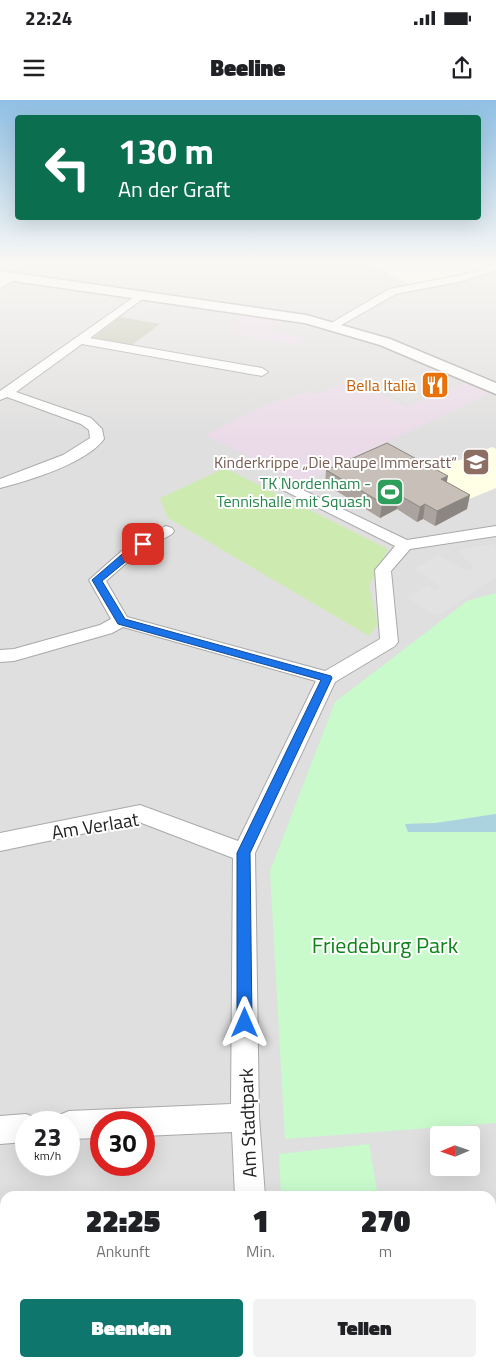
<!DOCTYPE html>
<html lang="de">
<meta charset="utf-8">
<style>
body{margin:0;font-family:"Titillium Web",sans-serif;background:#f2f2f2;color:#202124;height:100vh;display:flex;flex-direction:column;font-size:19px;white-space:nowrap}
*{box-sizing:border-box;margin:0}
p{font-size:16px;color:#757577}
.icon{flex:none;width:28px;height:28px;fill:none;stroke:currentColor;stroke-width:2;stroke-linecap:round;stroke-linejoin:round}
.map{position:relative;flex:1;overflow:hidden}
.drawer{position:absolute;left:0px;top:1091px;width:496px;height:176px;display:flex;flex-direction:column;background:#fff;border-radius:15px 15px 0 0;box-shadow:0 5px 20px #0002}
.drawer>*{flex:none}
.hud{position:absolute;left:15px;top:15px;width:466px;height:105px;border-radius:5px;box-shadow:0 5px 20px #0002;background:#0b6e4f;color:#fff;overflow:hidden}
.needle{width:32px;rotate:268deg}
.tools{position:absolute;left:430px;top:1026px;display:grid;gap:10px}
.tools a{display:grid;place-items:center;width:50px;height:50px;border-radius:5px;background:#fff;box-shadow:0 5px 20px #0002;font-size:25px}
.speed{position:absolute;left:15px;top:1011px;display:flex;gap:10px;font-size:25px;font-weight:700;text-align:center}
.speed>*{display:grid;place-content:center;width:65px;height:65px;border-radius:50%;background:#fff;box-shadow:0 5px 20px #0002;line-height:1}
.speed small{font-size:12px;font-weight:400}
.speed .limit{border:8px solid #d22;background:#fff;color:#111}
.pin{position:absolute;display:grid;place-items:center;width:42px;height:42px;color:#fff;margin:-21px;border-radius:10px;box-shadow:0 2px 8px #0006}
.me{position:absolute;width:55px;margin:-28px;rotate:0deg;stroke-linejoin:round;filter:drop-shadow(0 0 4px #0008)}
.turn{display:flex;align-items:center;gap:18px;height:105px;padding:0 20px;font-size:22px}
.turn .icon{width:65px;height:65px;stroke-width:2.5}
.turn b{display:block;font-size:35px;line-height:42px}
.eta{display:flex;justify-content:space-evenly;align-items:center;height:85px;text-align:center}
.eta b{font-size:30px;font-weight:800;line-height:35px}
.button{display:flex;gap:10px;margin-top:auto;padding:10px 20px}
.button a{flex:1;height:58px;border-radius:5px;background:#0f766e;color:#fff;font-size:20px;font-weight:800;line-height:58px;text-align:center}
.button a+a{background:#f2f2f2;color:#202124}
.status{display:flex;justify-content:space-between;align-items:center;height:35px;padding:0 25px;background:#fff;direction:ltr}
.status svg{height:14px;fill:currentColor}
header{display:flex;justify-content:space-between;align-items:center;height:65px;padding:0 20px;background:#fff;font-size:22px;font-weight:800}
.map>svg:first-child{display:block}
</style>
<div class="status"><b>22:24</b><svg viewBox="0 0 49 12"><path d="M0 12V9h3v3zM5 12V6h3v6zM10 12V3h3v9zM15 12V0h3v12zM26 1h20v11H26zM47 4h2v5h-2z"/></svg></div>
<header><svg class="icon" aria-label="menu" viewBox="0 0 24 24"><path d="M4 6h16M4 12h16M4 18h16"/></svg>Beeline<svg class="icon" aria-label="share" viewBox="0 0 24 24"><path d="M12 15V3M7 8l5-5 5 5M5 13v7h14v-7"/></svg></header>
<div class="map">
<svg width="496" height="1267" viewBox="0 0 496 1267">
<rect width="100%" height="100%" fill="#f2efe9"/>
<path fill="#e0dfdf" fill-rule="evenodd" d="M0,161H496V1267H0ZM26,1022H69V1065H26ZM101,1022H144V1065H101ZM439,1035H471V1068H439ZM5,1096H491V1262H5Z"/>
<path fill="#ebdbe8" d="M244,215L281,221L271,231L305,237L295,245L226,232Z
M355,280L405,307L468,282L492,292L301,383L206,335L261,307L309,291L315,294Z"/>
<path fill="#ffffe5" d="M363,161H484L486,168L412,185Z
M492,347L496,349V388L467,400L425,374Z"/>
<path fill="#c7c7b4" d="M120,217L160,224L132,245L93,238Z"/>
<path fill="#cdebb0" d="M225,368L388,449L369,486L378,524L369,536L168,418L160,398Z"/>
<path fill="#c8facc" d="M496,493V714L436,723L406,724L496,732V1023L285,1039L270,771L335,602L467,501Z
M369,1044L378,1096H281L279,1054Z"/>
<path fill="#e2e2e2" d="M0,161H59L26,173L0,163Z
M432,270L436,271L416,280L432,288L416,294L420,297L406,302L383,289Z
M493,444L496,448V477L437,516L407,498L427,485L435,491L441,487L414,469L438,455L467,471L473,467L457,450Z"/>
<path fill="#aad3df" d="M496,714V732H408L405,724L436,723Z"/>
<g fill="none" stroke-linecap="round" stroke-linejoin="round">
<g stroke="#a9a9a9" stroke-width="2">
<path id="minor" d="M496,164V170L463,181L396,194L336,228H328L326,226L389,189L461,175Z
M12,174L16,175V179L0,188V180Z
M141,192L145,193V197L90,238L262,268L268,272L262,276L82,244L16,292L91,318L102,329L104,339C87,363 28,381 0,388V379L63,355L90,338L89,330L81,324L7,297L0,300V291Z
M278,378L407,440L496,426V436L410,449L391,471L398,542L395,546L335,582L255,753L259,1017L265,1096H235L232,1032L144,1036V1022H101V1038L69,1039V1022H56L59,1015L69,1011L231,1004L233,758L139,722L0,751V733L140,705L238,741L316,581L123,527L112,533L14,561L0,562V550L14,549L100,525L111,519L89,480L125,448L166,426L172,428L174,431L172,434L137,454L106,481L127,517L325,571L380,539L375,470L395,446L273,385L271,382Z
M26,1014L36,1018L38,1022H26V1042L0,1044V1016Z
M496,1228V1262L491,1263V1229Z
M172,1262H208L206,1267H170Z"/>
</g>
<g stroke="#a9a9a9" stroke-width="3">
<path id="tertiary" d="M0,171L306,215L390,239L496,283V294L380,245L305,223L0,179Z"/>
</g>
<use href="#minor" fill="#fff" fill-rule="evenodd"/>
<use href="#tertiary" fill="#fff" fill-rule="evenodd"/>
</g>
<path fill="#aba49e" d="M326,370L447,382L467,409L435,426L423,419L417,422L397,409L380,418L325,384Z"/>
<path fill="#8b8681" d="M448,376L445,391L441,379Z
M399,395L397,409L380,418L382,403Z
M470,395L467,409L435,426L437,411Z
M425,404L423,419L417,422L420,407Z"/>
<path fill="#c7bfb8" stroke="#8b8681" d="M387,343L448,376L441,379L470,395L437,411L425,404L420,407L399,395L382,403L326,370Z"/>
<linearGradient id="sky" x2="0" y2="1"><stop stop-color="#8fc0e4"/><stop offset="0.48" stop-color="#f9f8f5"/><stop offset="1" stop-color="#f9f8f5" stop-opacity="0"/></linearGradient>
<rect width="496" height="338" fill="url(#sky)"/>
<path fill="#1a73e8" stroke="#114b97" d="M140,443L147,444L102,481L125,519L331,576L332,578L250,753L252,923L250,928L245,930L239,928L237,923V753L321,580L118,524L92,480L128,449Z"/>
<defs>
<g id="restaurant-square" transform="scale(1.4375)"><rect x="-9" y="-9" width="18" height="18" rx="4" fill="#e8710a" stroke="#fff"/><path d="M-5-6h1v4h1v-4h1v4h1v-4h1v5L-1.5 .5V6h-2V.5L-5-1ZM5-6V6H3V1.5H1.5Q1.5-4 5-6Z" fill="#fff"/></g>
<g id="school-square" transform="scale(1.4375)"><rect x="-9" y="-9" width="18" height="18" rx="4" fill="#8d6e63" stroke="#fff"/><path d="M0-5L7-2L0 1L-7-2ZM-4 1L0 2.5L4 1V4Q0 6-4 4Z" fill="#fff"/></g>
<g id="stadium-square" transform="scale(1.4375)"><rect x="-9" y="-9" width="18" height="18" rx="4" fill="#2e9e5b" stroke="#fff"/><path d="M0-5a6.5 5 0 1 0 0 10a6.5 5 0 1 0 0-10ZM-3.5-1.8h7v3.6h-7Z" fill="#fff"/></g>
</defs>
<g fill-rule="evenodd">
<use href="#restaurant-square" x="435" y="285"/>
<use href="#school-square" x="476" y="362"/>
<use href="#stadium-square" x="390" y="392"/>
</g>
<g text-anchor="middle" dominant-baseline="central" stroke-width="4" stroke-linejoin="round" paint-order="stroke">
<g font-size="16" fill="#c56008" stroke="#fff" text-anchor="end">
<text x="416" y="285">Bella Italia</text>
</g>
<g font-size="16" fill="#785e54" stroke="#fff" text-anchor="end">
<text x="457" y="362">Kinderkrippe „Die Raupe Immersatt“</text>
</g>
<g font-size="16" fill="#27864d" stroke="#fff" text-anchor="end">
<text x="371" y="383">TK Nordenham -<tspan x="371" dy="18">Tennishalle mit Squash</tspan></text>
</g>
<g font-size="19" fill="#222" stroke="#fff">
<text transform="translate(95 725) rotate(-9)">Am Verlaat</text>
<text transform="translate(247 1023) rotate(-92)">Am Stadtpark</text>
</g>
<g font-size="22" fill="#0c8416" stroke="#fff">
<text x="385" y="845">Friedeburg Park</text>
</g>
</g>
</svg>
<div class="tools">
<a><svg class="needle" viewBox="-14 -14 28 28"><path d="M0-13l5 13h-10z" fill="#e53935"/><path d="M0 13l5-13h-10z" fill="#757577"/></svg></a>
</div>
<div class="speed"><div>23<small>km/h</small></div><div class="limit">30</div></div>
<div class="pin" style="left:143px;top:444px;background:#d93025"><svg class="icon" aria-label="arrive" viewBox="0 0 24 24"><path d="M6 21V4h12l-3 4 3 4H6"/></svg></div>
<svg class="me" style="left:245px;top:923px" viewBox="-20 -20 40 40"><path d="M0-17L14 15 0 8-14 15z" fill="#1a73e8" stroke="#fff" stroke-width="4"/></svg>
<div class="hud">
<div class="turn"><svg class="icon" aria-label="left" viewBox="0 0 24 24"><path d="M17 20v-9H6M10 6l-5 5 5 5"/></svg><div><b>130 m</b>An der Graft</div></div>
</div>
<section class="drawer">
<div class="eta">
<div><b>22:25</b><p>Ankunft</p></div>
<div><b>1</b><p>Min.</p></div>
<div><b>270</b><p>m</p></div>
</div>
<div class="button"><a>Beenden</a><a>Teilen</a></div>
</section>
</div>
